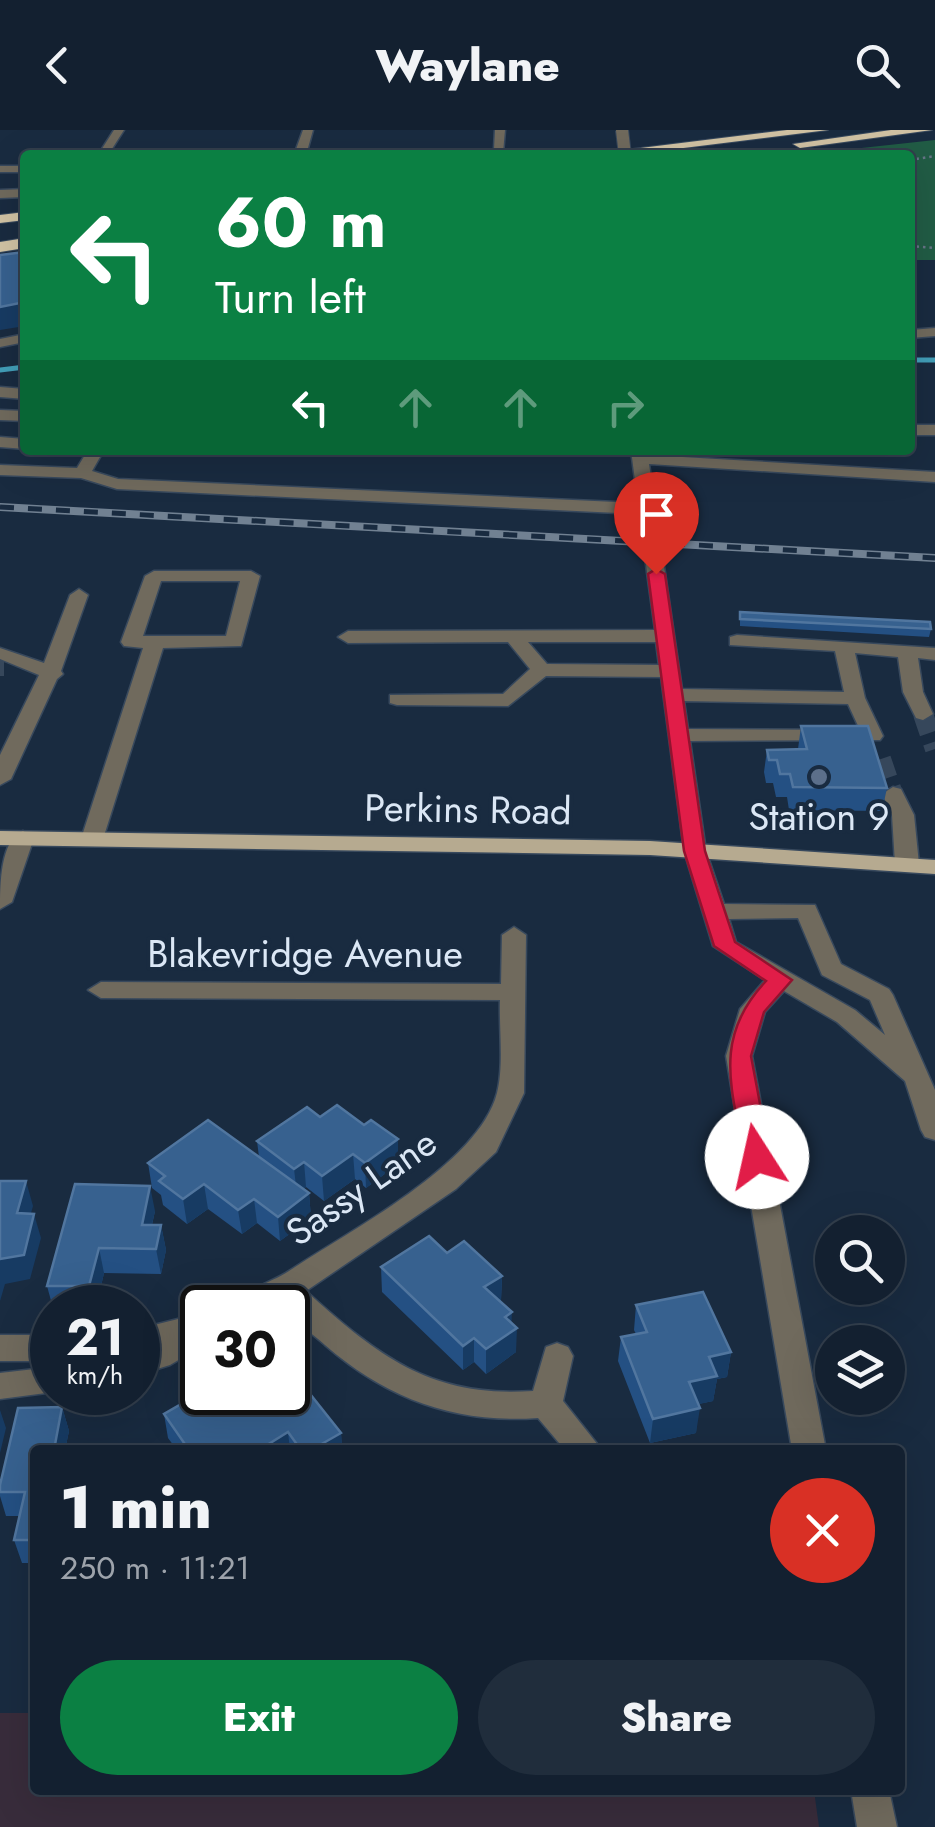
<!DOCTYPE html>
<meta charset="utf-8">
<style>
body{margin:0;font-family:Jost,sans-serif;background:#202d3c;color:#f1f3f6;height:100vh;display:flex;flex-direction:column;font-size:38px;white-space:nowrap}
*{box-sizing:border-box;margin:0}
p{font-size:32px;color:#9da3ab}
.icon{flex:none;width:55px;height:55px;fill:none;stroke:currentColor;stroke-width:2;stroke-linecap:round;stroke-linejoin:round}
.map{position:relative;flex:1;overflow:hidden}
.drawer{position:absolute;left:30px;top:1315px;width:875px;height:350px;display:flex;flex-direction:column;background:#132030;border-radius:10px;box-shadow:0 10px 40px #0002,0 0 0 2px #323e4c}
.drawer>*{flex:none}
.top-card{position:absolute;left:20px;top:20px;width:895px;height:305px;border-radius:10px;box-shadow:0 10px 40px #0002,0 0 0 2px #323e4c;background:#0b8043;color:#fff;overflow:hidden}
.controls{position:absolute;left:815px;top:1085px;display:grid;gap:20px}
.controls a{display:grid;place-items:center;width:90px;height:90px;border-radius:50%;background:#132030;box-shadow:0 10px 40px #0002,0 0 0 2px #323e4c;font-size:50px}
.speed{position:absolute;left:30px;top:1155px;display:flex;gap:20px;font-size:50px;font-weight:700;text-align:center}
.speed>*{display:grid;place-content:center;width:130px;height:130px;border-radius:50%;background:#132030;box-shadow:0 10px 40px #0002,0 0 0 2px #323e4c;line-height:1}
.speed small{font-size:25px;font-weight:400}
.speed .limit{border:5px solid #111;border-radius:15px;background:#fff;color:#111}
.pin{position:absolute;display:grid;place-items:center;width:85px;height:85px;color:#fff;margin:-102px -42px;border-radius:50% 50% 50% 0;rotate:-45deg;box-shadow:0 0 10px #0007}
.pin .icon{rotate:45deg}
.me{position:absolute;width:110px;margin:-55px;rotate:350deg;stroke-linejoin:round;filter:drop-shadow(0 0 8px #0008)}
.turn{display:flex;align-items:center;gap:35px;height:210px;padding:0 30px;font-size:45px}
.turn .icon{width:130px;height:130px;stroke-width:2.5}
.turn b{display:block;font-size:70px;line-height:85px}
.lanes{display:flex;align-items:center;height:95px;padding:0 30px;background:#0003;justify-content:center;gap:50px;direction:ltr}
.lanes .off{opacity:.35}
.round{display:grid;place-items:center;flex:none;width:105px;height:105px;border-radius:52px;background:#202d3c}
.summary{display:flex;align-items:center;justify-content:space-between;height:170px;padding:0 30px}
h1{font-size:60px;font-weight:800;line-height:75px}
.primary-button{display:flex;gap:20px;margin-top:auto;padding:20px 30px}
.primary-button a{flex:1;height:115px;border-radius:60px;background:#0b8043;color:#fff;font-size:40px;font-weight:800;line-height:115px;text-align:center}
.primary-button a+a{background:#202d3c;color:#f1f3f6}
header{display:flex;justify-content:space-between;align-items:center;height:130px;padding:0 30px;background:#132030;font-size:45px;font-weight:800}
.map>svg:first-child{display:block}
</style>
<header><svg class="icon" aria-label="back" viewBox="0 0 24 24"><path d="M15 5l-7 7 7 7"/></svg>Waylane<svg class="icon" aria-label="search" viewBox="0 0 24 24"><circle cx="10" cy="10" r="6"/><path d="M15 15l6 6"/></svg></header>
<div class="map">
<svg width="935" height="1697" viewBox="0 0 935 1697">
<rect width="100%" height="100%" fill="#192b40"/>
<path fill="#382c3b" d="M0,1583H35V1660H814L819,1697H0Z"/>
<path fill="#215c45" d="M935,10V130H910V25H797Z"/>
<g fill="none" stroke-linecap="round" stroke-linejoin="round">
<path stroke="#429eb8" stroke-width="5" d="M910,230H935
M0,240L25,237"/>
<path stroke="#36475b" stroke-width="20" stroke-dasharray="20 10" stroke-linecap="butt" d="M0,536H4
M923,584L935,619
M881,629L893,664"/>
<g stroke="#38495d" stroke-width="3">
<path id="minor" d="M114,0H124L108,25H98Z
M303,0H313L306,25H294Z
M495,0H505L503,23L473,25L494,19Z
M0,36H25V42H0Z
M25,59V67L0,68V60Z
M935,198V206L910,208V200Z
M25,204V212L0,217V209Z
M0,257L25,259V269L0,267Z
M0,280L25,281V291L0,290Z
M910,295H935V305H910Z
M0,307L25,309V319L0,317Z
M88,320H104L92,341L118,349L638,373L631,320H647L648,325L935,342V352L649,334L682,559L844,562L835,521L730,515V507L737,505L935,518V530L918,528L923,562L933,584L923,590L916,588L903,562L898,527L855,523L865,568L883,606L880,610L690,611L706,721L724,774L815,775L841,834L889,859L893,865L935,960V1010L925,1007L921,1000L905,951L837,892L784,861L765,882L752,926L826,1320H792L726,926L740,879L765,850L713,816L684,721L661,547L546,546L508,576L397,575L390,573V565L503,564L530,539L508,512L348,513L338,507L348,501L655,500L639,384L117,359L81,348L0,345V335L77,338ZM528,512H656L659,535L547,534ZM684,571L848,574L860,600L688,599ZM798,788L822,845L870,870L885,905L855,880L736,812L729,789Z
M154,441H251L260,446L241,516L163,518L103,709L92,716L81,709L143,518L124,516L121,512L145,446ZM161,451H240L226,506H143Z
M79,459L88,465L61,541L63,544L57,549L11,649L0,655V625L39,545L0,529V518L44,533L70,465Z
M893,657L901,659L914,685L919,734L907,741L895,734L892,685L882,664Z
M23,701L34,708L12,772L0,779C0,757 0,709 23,701Z
M514,797L526,805L524,963L496,1022L456,1059L306,1161C378,1226 431,1268 533,1261L546,1217L557,1213L568,1217L573,1226L563,1271L602,1320H565L538,1288C456,1294 387,1269 325,1215C313,1204 294,1192 288,1178H232C241,1160 273,1152 289,1141C349,1101 479,1034 497,963C504,936 499,899 500,870L101,868L88,860L101,852L501,854L502,805Z
M186,1187L202,1189V1216L170,1235L138,1245V1199Z
M0,1205H52V1231H0Z
M52,1237L54,1262L0,1269V1243Z
M851,1660H889L897,1697H857Z"/>
</g>
<g stroke="#38495d" stroke-width="3">
<path id="major" d="M0,701L650,711L935,730V744L650,725L0,715Z"/>
</g>
<g stroke="#38495d" stroke-width="2">
<path id="highway" d="M787,0H828L627,25H584Z
M891,0H932L800,18L793,14Z
M25,82V90L0,93V85Z
M25,108V118L0,122V112Z"/>
</g>
<path stroke="#667587" stroke-width="2.5" stroke-dasharray="2.5 4" stroke-linecap="butt" d="M910,30L935,26
M910,116L935,118"/>
<use href="#minor" fill="#706a5d" fill-rule="evenodd"/>
<use href="#major" fill="#b6aa90" fill-rule="evenodd"/>
<use href="#highway" fill="#d1c3a4" fill-rule="evenodd"/>
<g stroke="#718192" stroke-width="8">
<path id="rail" d="M0,377L935,428"/>
</g>
<use href="#rail" stroke="#192b40" stroke-width="5" stroke-dasharray="14" stroke-linecap="butt"/>
<g stroke="#38495d" stroke-width="14" stroke-linecap="butt">
<path id="minor-bridge" d="M622,0L625,25"/>
</g>
<use href="#minor-bridge" stroke="#706a5d" stroke-width="12"/>
</g>
<path fill="#245083" d="M740,482L931,499L929,507L740,496Z
M801,596L887,658L882,681L789,680L787,667H776L773,653H766L764,642L767,620L798,619Z
M320,987L364,995L398,1009V1034L366,1058L355,1049L324,1071L306,1057L303,1059L309,1063L311,1088L280,1111L257,1093L242,1104L208,1079L187,1094L163,1075L161,1065L152,1058L148,1033L259,1027L257,1011Z
M155,1081L152,1095H161L166,1120L161,1144L104,1143L96,1178H53L47,1156Z
M447,1123L502,1146L501,1170L500,1171L511,1193L516,1222L486,1244L474,1232L463,1240L382,1162L381,1137Z
M636,1175L731,1222L727,1247L717,1249L713,1271L698,1274L696,1303L650,1313L618,1231L621,1207L636,1204L634,1200Z
M220,1262H288L341,1303L342,1320H177L168,1308L164,1284L220,1270L222,1269Z
M62,1277L69,1301L65,1320H35V1433H22L14,1410L19,1386H6L0,1366V1355Z"/>
<path fill="#173b63" d="M25,172V196L0,200V177Z
M398,1009V1034L366,1058L365,1033Z
M353,1024L355,1049L324,1071L322,1046Z
M304,1032L306,1057L297,1064L294,1039Z
M26,1051L33,1076L24,1108L17,1083Z
M204,1054L208,1079L187,1094L183,1069Z
M150,1056L155,1081L146,1120L142,1095Z
M309,1063L311,1088L280,1111L278,1087Z
M254,1069L257,1093L242,1104L238,1080Z
M34,1084L41,1108L30,1149L5,1154L0,1171V1129Z
M161,1095L166,1120L161,1144L156,1119Z
M99,1118L104,1143L96,1178H94L89,1156Z
M502,1146L501,1170L484,1182V1157Z
M512,1182L511,1202L517,1198L516,1222L486,1244V1219L505,1187Z
M474,1208V1232L463,1240V1216Z
M731,1222L727,1247L717,1249L713,1271L686,1277L689,1252L709,1227Z
M62,1277L69,1301L65,1320H54Z
M700,1278L696,1303L650,1313L653,1289Z
M0,1280L6,1298L0,1323Z
M288,1302L290,1320H259Z
M341,1303L342,1320H311Z"/>
<path fill="#37618f" stroke="#51769f" stroke-width="2.5" d="M25,122V172L0,177V125Z
M740,482L930,492L931,499L740,489Z
M801,596H868L887,658L793,657L790,644H780L777,630H769L767,620L807,619Z
M337,975L364,995L371,990L398,1009L365,1033L353,1024L322,1046L304,1032L294,1039L257,1011L307,977L320,987Z
M208,990L309,1063L278,1087L254,1069L238,1080L204,1054L183,1069L159,1051L165,1046L148,1033Z
M0,1051H26L17,1083L34,1084L24,1125L0,1129Z
M75,1054L150,1056L142,1095H161L156,1119L99,1118L89,1156H47Z
M429,1106L447,1123L464,1111L502,1146L484,1157L512,1182L505,1187L517,1198L486,1219L474,1208L463,1216L381,1137Z
M703,1162L731,1222L709,1227L717,1246L689,1252L700,1278L653,1289L621,1207L647,1202L636,1175Z
M299,1250L341,1303L311,1320H301L288,1302L259,1320H189L164,1284L202,1262H214L220,1270L231,1262H288V1253L290,1256Z
M62,1277L54,1320H35V1410H14L25,1362H0V1355L18,1278Z
M410,1316L446,1320H410Z"/>
<path fill="#e11d48" stroke="#92132f" stroke-width="2.5" d="M656,439L665,444L705,721L735,812L792,850L764,882L751,926L770,1027L757,1037L744,1027C732,958 712,908 766,851L714,816L684,721L648,444Z"/>
<circle fill="#5c6f8a" stroke="#192b40" stroke-width="4" cx="819" cy="647" r="10"/>
<g text-anchor="middle" dominant-baseline="central" stroke-width="8" stroke-linejoin="round" paint-order="stroke">
<g font-size="38" fill="#dbe7f5" stroke="#192b40">
<text transform="translate(468 679) rotate(1)">Perkins Road</text>
<text x="305" y="823">Blakevridge Avenue</text>
<text transform="translate(361 1057) rotate(-35)">Sassy Lane</text>
</g>
<g font-size="38" fill="#dbe7f5" stroke="#192b40">
<text x="819" y="686">Station 9</text>
</g>
</g>
</svg>
<div class="controls">
<a><svg class="icon" aria-label="search" viewBox="0 0 24 24"><circle cx="10" cy="10" r="6"/><path d="M15 15l6 6"/></svg></a>
<a><svg class="icon" aria-label="layers" viewBox="0 0 24 24"><path d="M12 4l9 5-9 5-9-5zM3 14l9 5 9-5"/></svg></a>
</div>
<div class="speed"><div>21<small>km/h</small></div><div class="limit">30</div></div>
<div class="pin" style="left:656px;top:444px;background:#d93025"><svg class="icon" aria-label="arrive" viewBox="0 0 24 24"><path d="M6 21V4h12l-3 4 3 4H6"/></svg></div>
<svg class="me" style="left:757px;top:1027px" viewBox="-20 -20 40 40"><circle r="19" fill="#fff"/><path d="M0-13L10 11 0 6-10 11z" fill="#e11d48"/></svg>
<div class="top-card">
<div class="turn"><svg class="icon" aria-label="left" viewBox="0 0 24 24"><path d="M17 20v-9H6M10 6l-5 5 5 5"/></svg><div><b>60 m</b>Turn left</div></div>
<div class="lanes"><svg class="icon" aria-label="left" viewBox="0 0 24 24"><path d="M17 20v-9H6M10 6l-5 5 5 5"/></svg><svg class="icon off" aria-label="ahead" viewBox="0 0 24 24"><path d="M12 20V5M6 11l6-6 6 6"/></svg><svg class="icon off" aria-label="ahead" viewBox="0 0 24 24"><path d="M12 20V5M6 11l6-6 6 6"/></svg><svg class="icon off" aria-label="right" viewBox="0 0 24 24"><path d="M7 20v-9h11M14 6l5 5-5 5"/></svg></div>
</div>
<section class="drawer">
<div class="summary"><div><h1>1 min</h1><p>250 m · 11:21</p></div><a class="round" style="background:#d93025;color:#fff"><svg class="icon" aria-label="close" viewBox="0 0 24 24"><path d="M6 6l12 12M18 6L6 18"/></svg></a></div>
<div class="primary-button"><a>Exit</a><a>Share</a></div>
</section>
</div>
